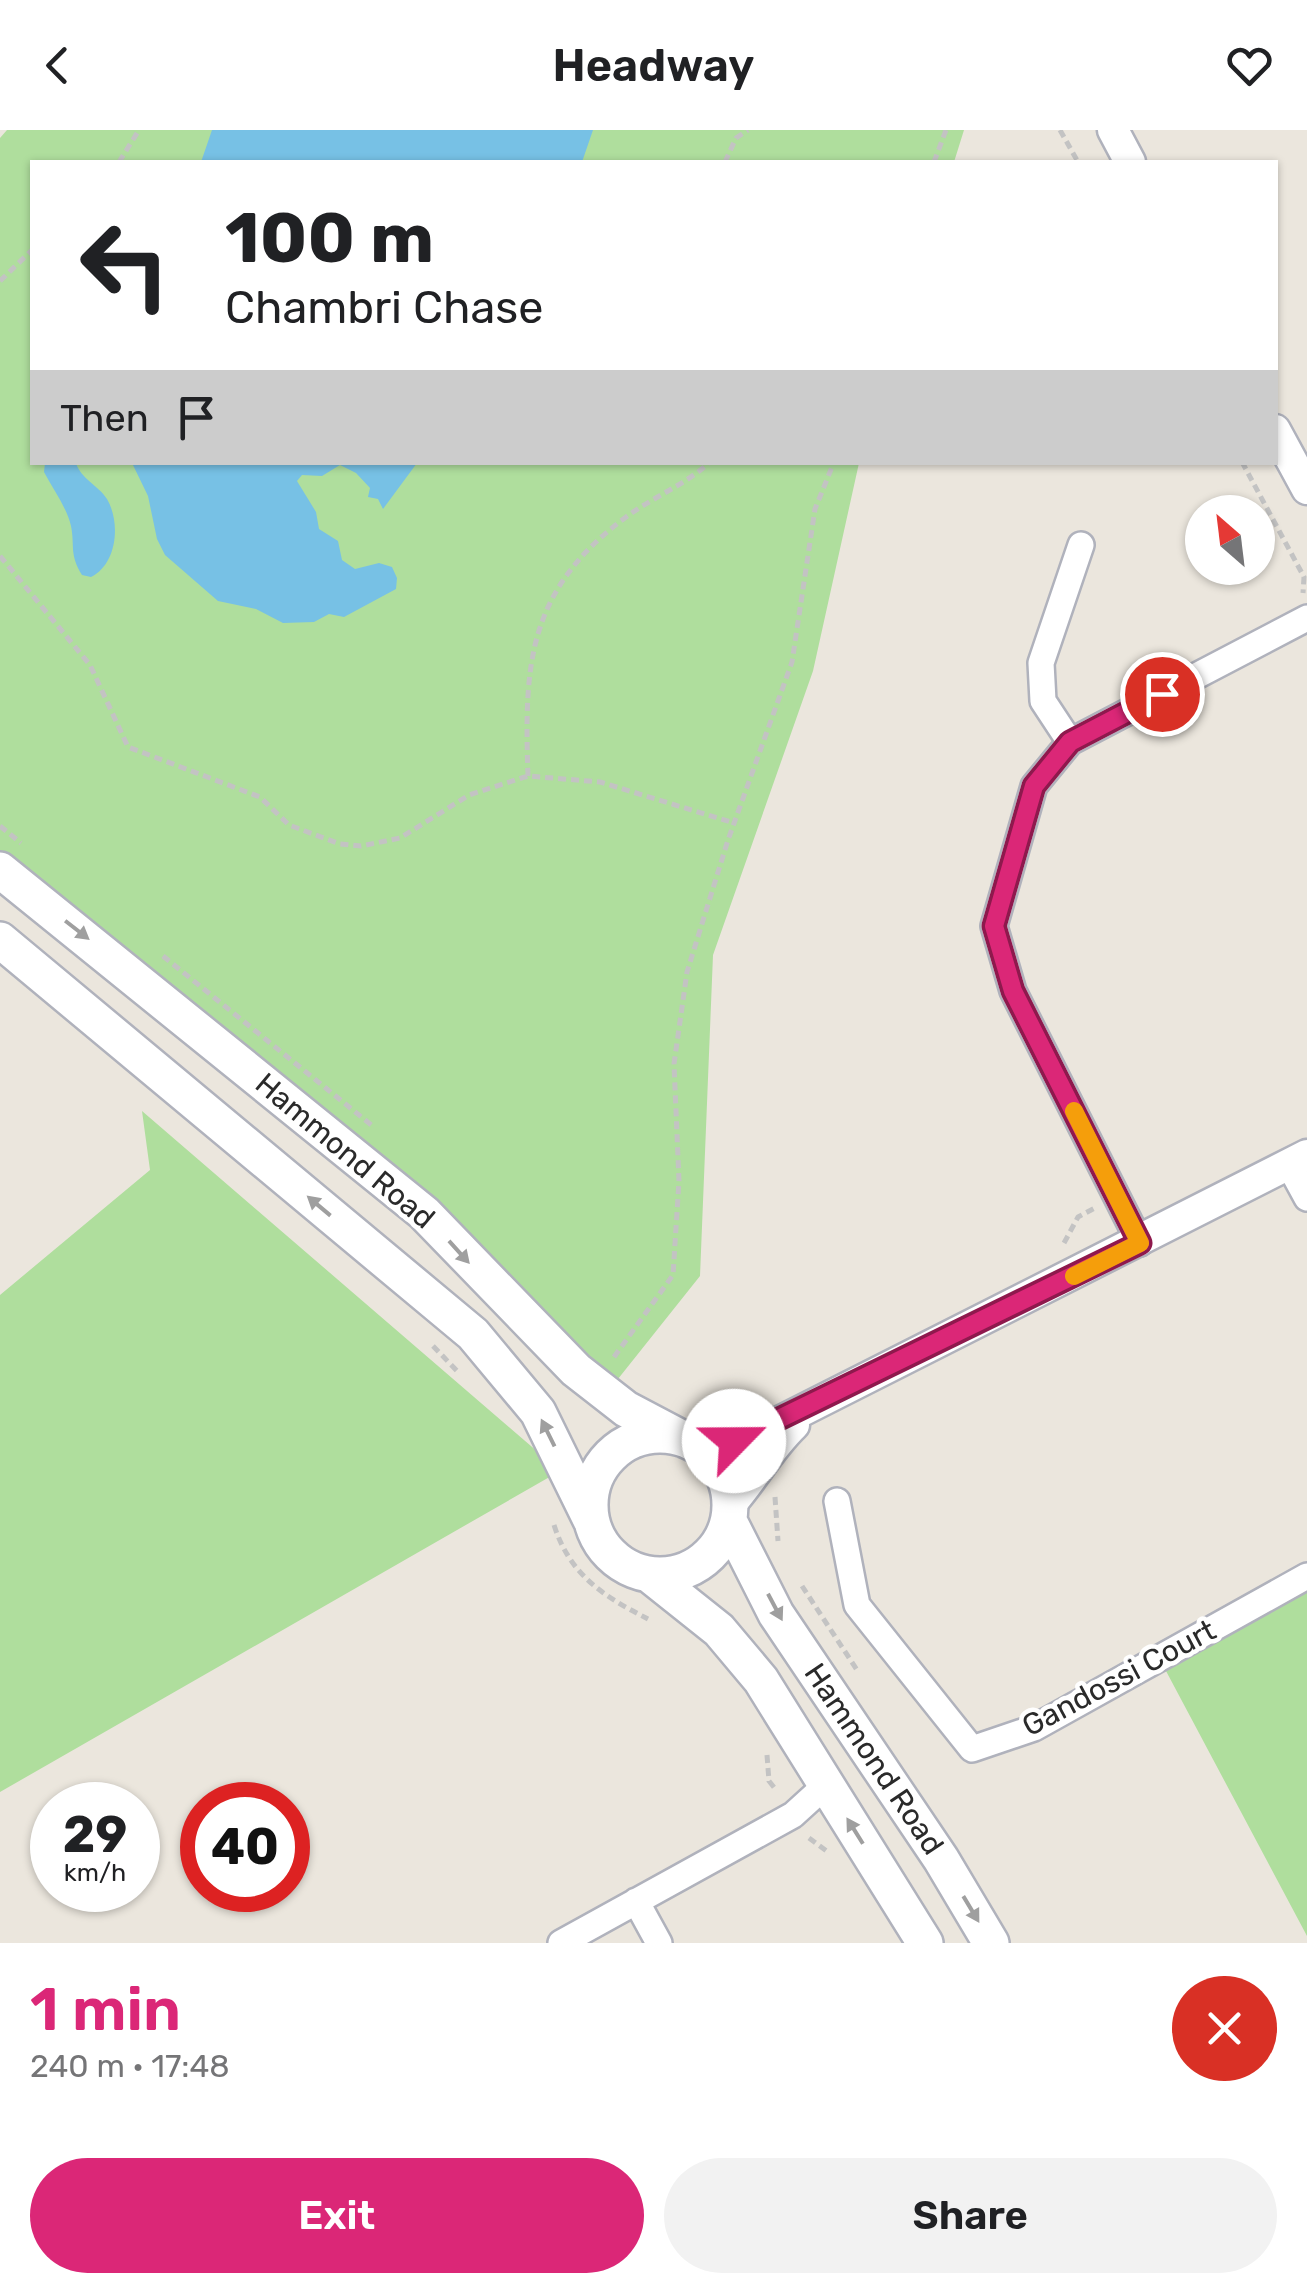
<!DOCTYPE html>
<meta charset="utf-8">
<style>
body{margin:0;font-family:Rubik,sans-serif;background:#f2f2f2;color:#202124;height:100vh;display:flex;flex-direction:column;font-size:38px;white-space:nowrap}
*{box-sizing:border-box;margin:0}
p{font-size:32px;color:#757577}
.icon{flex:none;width:55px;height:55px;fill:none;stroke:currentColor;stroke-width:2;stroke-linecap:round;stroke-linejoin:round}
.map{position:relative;height:1813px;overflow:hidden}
.side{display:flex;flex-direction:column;background:#fff;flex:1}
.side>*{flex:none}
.guide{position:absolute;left:30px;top:30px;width:1248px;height:305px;border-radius:0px;box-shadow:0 2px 8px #0004;background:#fff;color:#202124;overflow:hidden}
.needle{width:65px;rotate:332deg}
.buttons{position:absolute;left:1185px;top:365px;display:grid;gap:20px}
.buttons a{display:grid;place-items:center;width:90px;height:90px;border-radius:50%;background:#fff;box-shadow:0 2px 8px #0004;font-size:50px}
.speed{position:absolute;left:30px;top:1652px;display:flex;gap:20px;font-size:50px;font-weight:700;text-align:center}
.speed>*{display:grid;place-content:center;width:130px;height:130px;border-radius:50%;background:#fff;box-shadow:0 2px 8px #0004;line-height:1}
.speed small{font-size:25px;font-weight:400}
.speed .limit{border:15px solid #d22;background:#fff;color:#111}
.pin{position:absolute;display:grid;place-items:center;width:85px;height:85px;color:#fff;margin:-42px;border:5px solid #fff;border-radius:50%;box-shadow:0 2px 10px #0007}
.me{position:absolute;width:110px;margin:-55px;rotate:67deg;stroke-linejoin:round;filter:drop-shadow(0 0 8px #0008)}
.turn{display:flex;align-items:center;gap:35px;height:210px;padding:0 30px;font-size:45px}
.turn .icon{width:130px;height:130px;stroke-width:2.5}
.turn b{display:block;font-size:70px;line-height:85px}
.then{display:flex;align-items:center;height:95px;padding:0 30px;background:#0003;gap:20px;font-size:38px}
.round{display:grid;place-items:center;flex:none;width:105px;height:105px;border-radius:52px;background:#f2f2f2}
.headline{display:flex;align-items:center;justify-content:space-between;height:170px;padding:0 30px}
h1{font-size:60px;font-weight:600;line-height:75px;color:#db2777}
.action{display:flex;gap:20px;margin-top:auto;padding:20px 30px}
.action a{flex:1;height:115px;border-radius:60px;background:#db2777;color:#fff;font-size:40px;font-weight:600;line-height:115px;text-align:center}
.action a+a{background:#f2f2f2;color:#202124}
header{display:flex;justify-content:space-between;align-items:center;height:130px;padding:0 30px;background:#fff;font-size:45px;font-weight:600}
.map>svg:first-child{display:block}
</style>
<header><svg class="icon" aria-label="back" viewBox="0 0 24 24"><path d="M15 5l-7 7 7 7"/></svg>Headway<svg class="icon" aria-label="heart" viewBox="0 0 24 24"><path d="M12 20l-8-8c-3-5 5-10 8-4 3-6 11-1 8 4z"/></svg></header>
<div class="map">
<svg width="1307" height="1813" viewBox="0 0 1307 1813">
<rect width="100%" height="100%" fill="#ebe6dd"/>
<path fill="#afde9d" d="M7,0H964L954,32H32V332L859,333L813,541L713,825L700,1146L610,1259L0,741V8Z
M142,981L560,1341L0,1662V1165L150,1040Z
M1307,1462V1806L1166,1541Z"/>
<path fill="#77c1e5" d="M212,0H593L582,32H201Z
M45,333H76C81,349 98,355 107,369C121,393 117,434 91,447L82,445C69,424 75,416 71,396C67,378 53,359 44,342Z
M132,333H417L383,379L378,369L368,367L370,358L356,343L340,335L322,346L302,345L297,351L316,382L319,399L338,411L342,430L355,439L379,433L392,437L397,448L396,459L344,487L329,484L314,492L283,493L256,479L218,471L165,425L157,409L148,366Z"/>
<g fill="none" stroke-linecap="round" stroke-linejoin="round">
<g stroke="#b0b2bc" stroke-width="30">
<path id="minor" d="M1070,612L1043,571L1041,533L1081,415
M1289,1035L1307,1068
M1140,1113L1013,861L994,796L1034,656L1070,612L1307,488
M837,1371L857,1475L972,1619L1034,1598L1307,1446
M636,1771L659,1813
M561,1813L793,1685L826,1655"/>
</g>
<g stroke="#b0b2bc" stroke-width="35">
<path id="tertiary" d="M1113,0L1130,32
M1275,300L1307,359
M694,1313L734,1311L758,1303L1307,1025
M731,1374C754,1348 769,1319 794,1295"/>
</g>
<g stroke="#b0b2bc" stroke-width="40">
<path id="secondary" d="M0,740L424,1083L576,1240L626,1279L681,1308
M0,810L473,1204L538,1282L591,1390
M590 1375a70 70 0 1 1 140 0a70 70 0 1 1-140 0Z
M729,1391L776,1484L941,1729L991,1813
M650,1445L719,1500L761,1550L925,1813"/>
</g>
<path stroke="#c3c3c3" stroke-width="5" stroke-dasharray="8 5" stroke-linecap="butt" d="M1060,0L1078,32
M119,32L139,0
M725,32L736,8L748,0
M934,32L946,0
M0,151L32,120
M1242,332L1304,447L1303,463
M0,426L90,535L128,617L260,667L289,695L340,714L361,716L400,708L469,665L528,646L600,652L734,693
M528,646C524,533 528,460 626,387C653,367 685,355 710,332
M0,696L21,713
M163,826L375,998
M1064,1113L1078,1087L1095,1078
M433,1216L460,1244
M614,1227L673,1145L679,1051L674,934L687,842L728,710L792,532L815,379L834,332
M775,1367L778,1411
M554,1395C570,1445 603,1466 648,1489
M802,1456L859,1543
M767,1625L769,1651L777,1661
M809,1708L828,1722"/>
<use href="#minor" stroke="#fff" stroke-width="25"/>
<use href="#tertiary" stroke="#fff" stroke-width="30"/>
<use href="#secondary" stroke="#fff" stroke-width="35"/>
</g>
<defs><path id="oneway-solid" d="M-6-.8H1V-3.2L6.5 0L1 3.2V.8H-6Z" transform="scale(2.5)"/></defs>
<g fill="#9f9f9f">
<use href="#oneway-solid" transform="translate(77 800) rotate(38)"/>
<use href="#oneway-solid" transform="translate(319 1076) rotate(-140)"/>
<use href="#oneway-solid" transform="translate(459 1122) rotate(48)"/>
<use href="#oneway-solid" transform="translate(548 1303) rotate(-116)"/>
<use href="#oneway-solid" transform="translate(775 1477) rotate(62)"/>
<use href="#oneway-solid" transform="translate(855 1701) rotate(-122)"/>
<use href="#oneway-solid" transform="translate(971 1779) rotate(59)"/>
</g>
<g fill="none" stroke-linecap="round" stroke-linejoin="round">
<g stroke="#8e194d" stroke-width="25">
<path id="route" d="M734,1311L1140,1113L1013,861L994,796L1034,656L1070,612L1162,564"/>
</g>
<use href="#route" stroke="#db2777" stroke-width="18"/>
<path stroke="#f59e0b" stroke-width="18" d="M1074,1146L1140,1113L1074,981"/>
</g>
<g text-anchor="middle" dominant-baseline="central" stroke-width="9" stroke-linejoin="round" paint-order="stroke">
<g font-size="30" fill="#2a2a2a" stroke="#fff">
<text transform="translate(345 1021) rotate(40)">Hammond Road</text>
<text transform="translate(1119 1548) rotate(-28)">Gandossi Court</text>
<text transform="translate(874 1629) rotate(56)">Hammond Road</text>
</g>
</g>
</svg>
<div class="buttons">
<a><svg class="needle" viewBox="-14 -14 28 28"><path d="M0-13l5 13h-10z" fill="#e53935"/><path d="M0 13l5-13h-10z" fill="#757577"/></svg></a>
</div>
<div class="speed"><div>29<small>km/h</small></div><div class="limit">40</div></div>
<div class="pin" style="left:1162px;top:564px;background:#d93025"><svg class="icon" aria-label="arrive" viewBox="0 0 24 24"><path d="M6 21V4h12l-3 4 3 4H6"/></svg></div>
<svg class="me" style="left:734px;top:1311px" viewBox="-20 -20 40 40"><circle r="19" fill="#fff"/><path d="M0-13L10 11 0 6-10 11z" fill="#db2777"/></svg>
<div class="guide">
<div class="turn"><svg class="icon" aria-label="left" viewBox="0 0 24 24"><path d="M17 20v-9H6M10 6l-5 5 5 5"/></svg><div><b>100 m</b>Chambri Chase</div></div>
<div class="then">Then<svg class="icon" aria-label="arrive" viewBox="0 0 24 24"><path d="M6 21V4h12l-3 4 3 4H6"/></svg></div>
</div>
</div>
<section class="side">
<div class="headline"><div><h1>1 min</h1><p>240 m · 17:48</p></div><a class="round" style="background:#d93025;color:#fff"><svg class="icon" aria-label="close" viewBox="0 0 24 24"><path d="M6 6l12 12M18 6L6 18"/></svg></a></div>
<div class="action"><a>Exit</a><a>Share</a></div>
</section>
